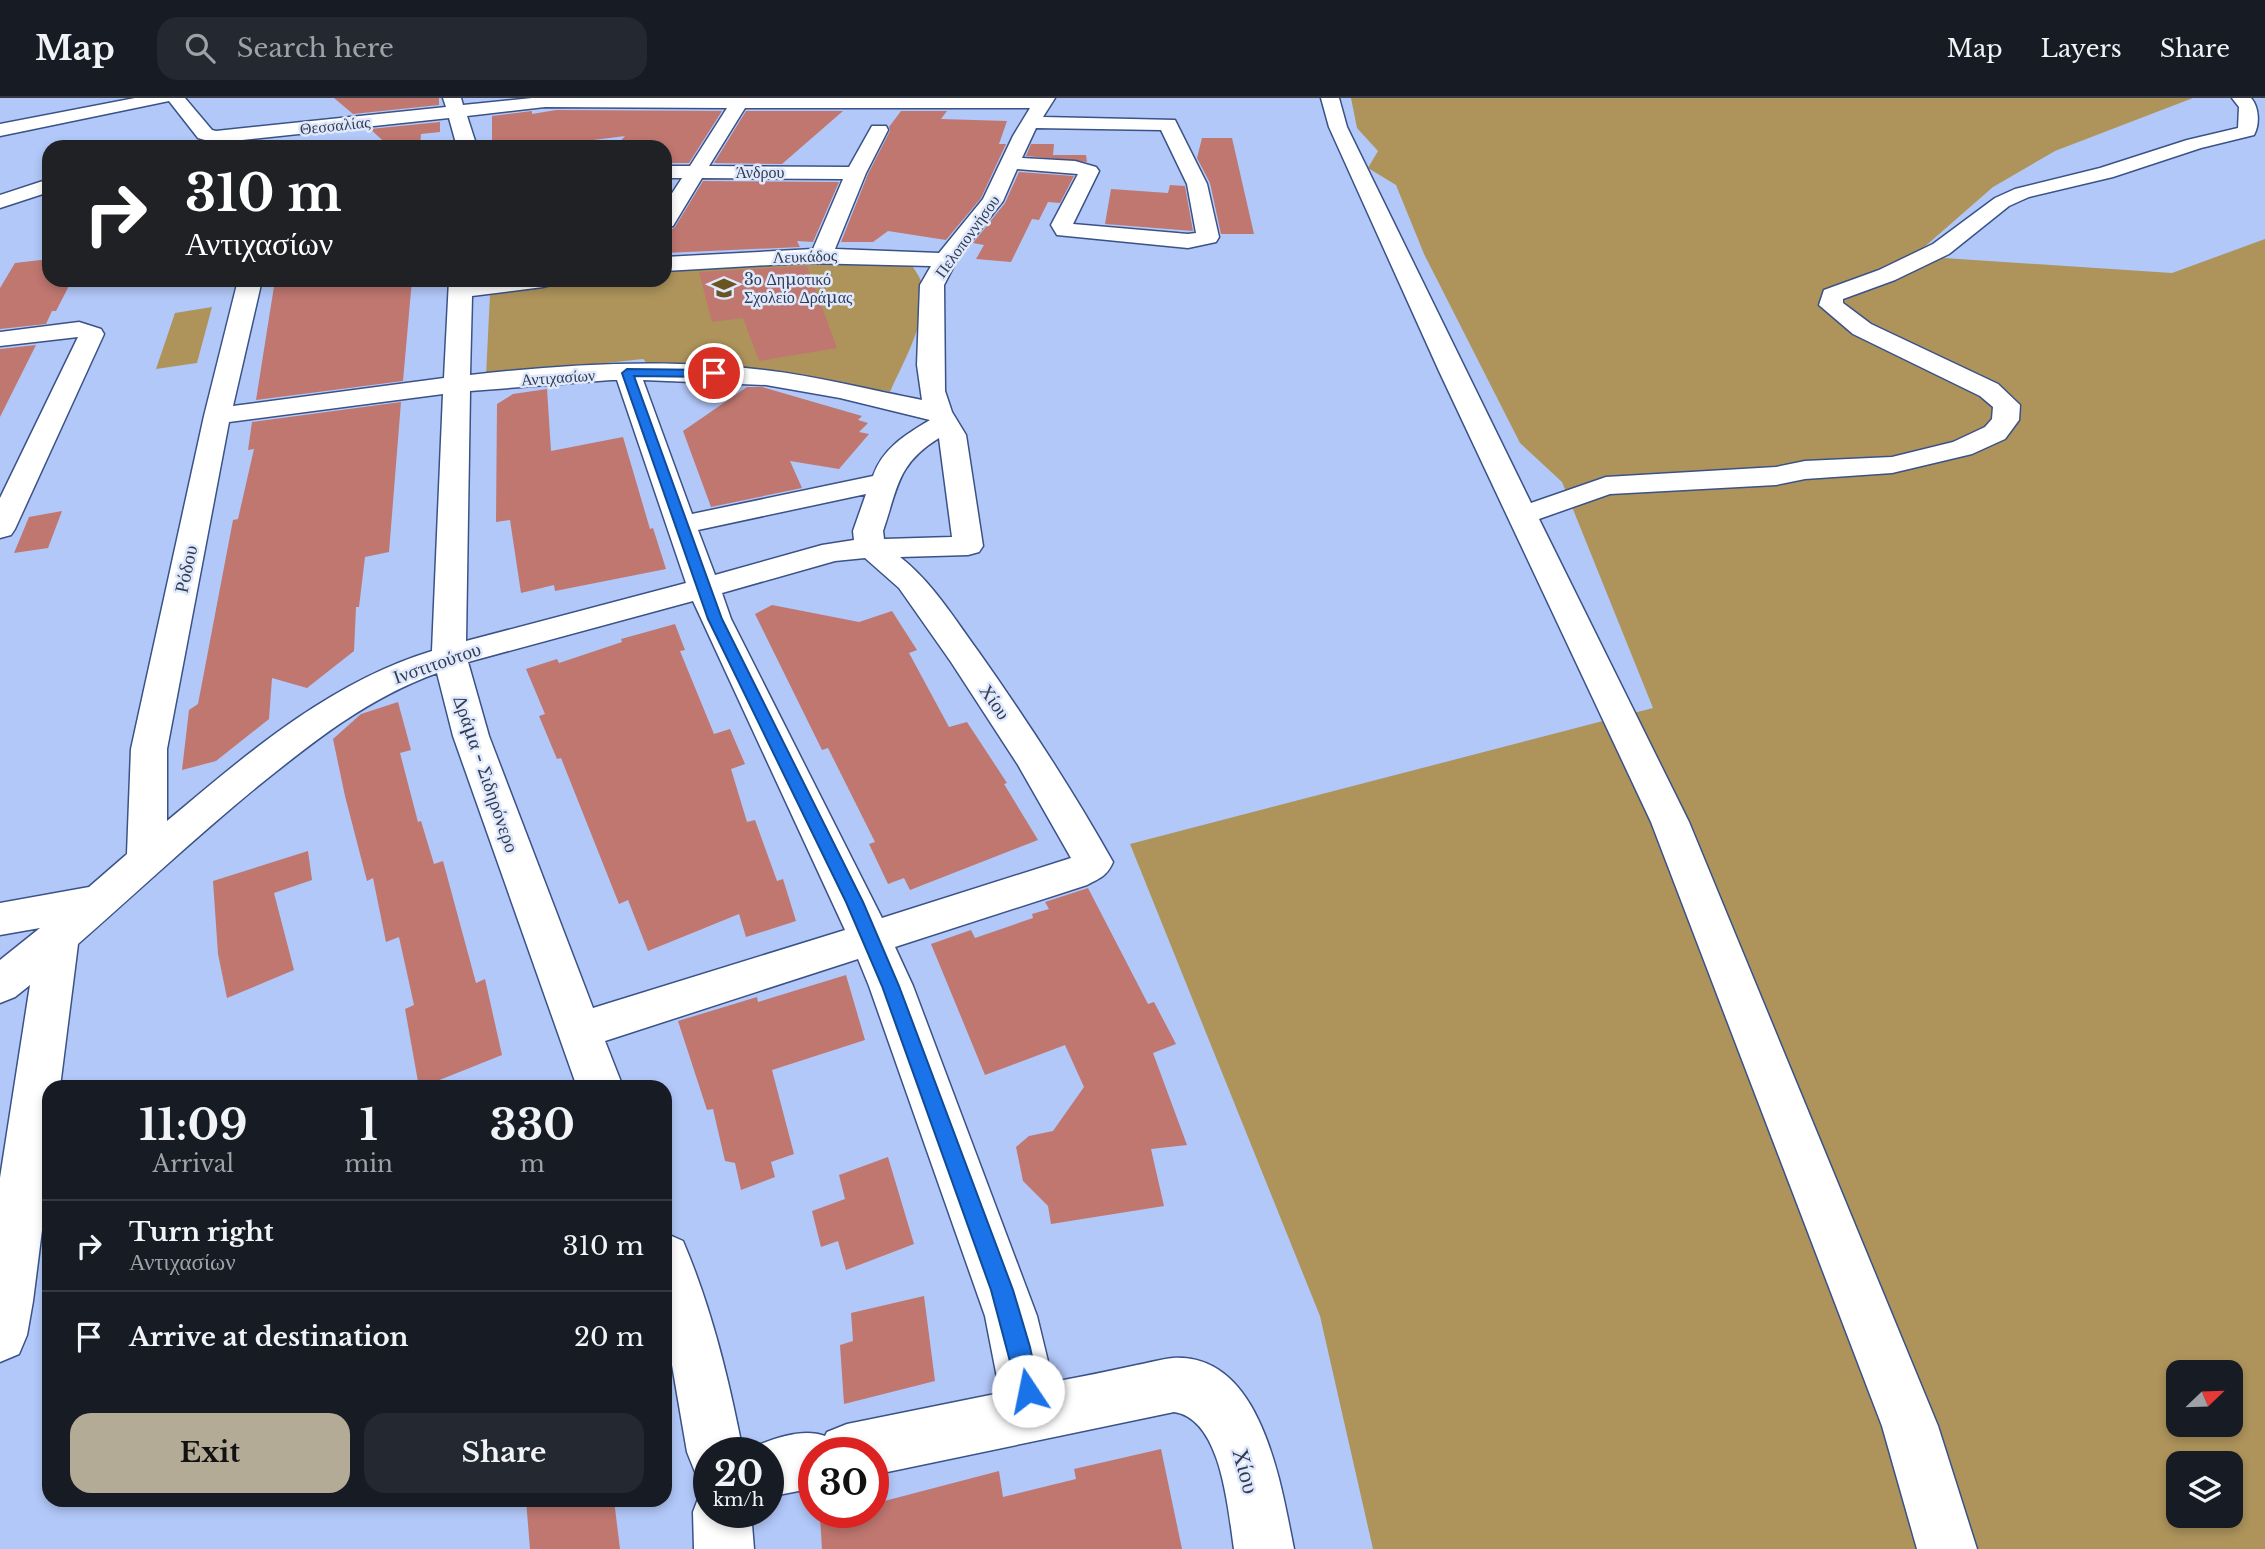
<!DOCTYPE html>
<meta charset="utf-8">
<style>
body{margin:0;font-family:"Libre Baskerville",serif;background:#242831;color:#f1f3f6;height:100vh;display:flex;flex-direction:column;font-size:26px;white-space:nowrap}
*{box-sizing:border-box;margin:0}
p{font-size:23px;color:#9ea1a6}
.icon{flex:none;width:38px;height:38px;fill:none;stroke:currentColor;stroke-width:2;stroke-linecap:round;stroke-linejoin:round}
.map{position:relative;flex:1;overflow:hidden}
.panel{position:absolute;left:42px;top:982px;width:630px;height:427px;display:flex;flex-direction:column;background:#171b24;border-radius:21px;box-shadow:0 4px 10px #0003}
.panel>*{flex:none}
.hud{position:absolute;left:42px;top:42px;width:630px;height:147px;border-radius:21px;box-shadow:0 4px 10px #0003;background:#202124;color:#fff;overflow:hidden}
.needle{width:46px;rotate:67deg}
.fabs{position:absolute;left:2166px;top:1262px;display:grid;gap:14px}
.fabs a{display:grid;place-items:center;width:77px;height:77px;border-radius:14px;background:#171b24;box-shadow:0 4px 10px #0003;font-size:35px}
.speed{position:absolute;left:693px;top:1339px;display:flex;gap:14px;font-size:35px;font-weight:700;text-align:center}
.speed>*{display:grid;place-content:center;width:91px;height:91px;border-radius:50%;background:#171b24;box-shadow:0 4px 10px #0003;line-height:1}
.speed small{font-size:18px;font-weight:400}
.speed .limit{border:10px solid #d22;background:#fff;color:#111}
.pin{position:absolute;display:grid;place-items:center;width:60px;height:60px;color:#fff;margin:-30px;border:4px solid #fff;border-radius:50%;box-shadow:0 2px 7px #0007}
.me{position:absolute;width:77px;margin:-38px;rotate:349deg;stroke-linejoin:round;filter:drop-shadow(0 0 5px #0008)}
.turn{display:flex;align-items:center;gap:24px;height:147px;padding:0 28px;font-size:32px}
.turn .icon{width:91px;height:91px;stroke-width:2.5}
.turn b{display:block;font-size:49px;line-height:60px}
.eta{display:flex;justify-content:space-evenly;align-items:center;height:119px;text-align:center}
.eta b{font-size:42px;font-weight:700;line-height:49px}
.button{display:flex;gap:14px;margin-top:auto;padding:14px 28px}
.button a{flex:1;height:80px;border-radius:21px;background:#b4ab97;color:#111;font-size:28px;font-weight:700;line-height:80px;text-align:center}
.button a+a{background:#242831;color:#f1f3f6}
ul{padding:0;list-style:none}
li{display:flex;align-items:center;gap:21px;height:91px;padding:0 28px;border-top:2px solid #363941}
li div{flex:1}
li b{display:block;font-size:26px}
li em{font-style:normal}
header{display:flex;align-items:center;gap:42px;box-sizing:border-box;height:98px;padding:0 35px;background:#171b24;border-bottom:2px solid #363941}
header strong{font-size:33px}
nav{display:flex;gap:38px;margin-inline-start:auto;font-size:24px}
.search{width:490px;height:63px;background:#242831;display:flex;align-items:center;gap:18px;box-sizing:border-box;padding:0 24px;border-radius:21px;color:#9ea1a6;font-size:26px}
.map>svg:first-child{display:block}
</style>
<header>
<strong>Map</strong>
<div class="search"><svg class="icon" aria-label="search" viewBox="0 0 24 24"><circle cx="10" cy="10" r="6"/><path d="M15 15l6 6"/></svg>Search here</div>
<nav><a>Map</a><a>Layers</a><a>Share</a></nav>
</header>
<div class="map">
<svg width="2265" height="1451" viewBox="0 0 2265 1451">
<rect width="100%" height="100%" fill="#b2c8f9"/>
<path fill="#ae945b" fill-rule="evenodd" d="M1351,0H2193L2055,53L1993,89L1914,158L2172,175L2265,141V1451H1373L1320,1218L1130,746L1653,610L1562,384L1520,345L1424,156L1396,87L1368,70L1378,53L1357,30ZM2179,1274H2231V1326H2179ZM2179,1365H2231V1418H2179Z
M758,162L910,164C913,170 919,177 921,183C930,220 904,262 890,294L773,272L649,267L643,261L486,278L490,196L587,182H665V171Z
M212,209L197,265L156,271L175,215Z"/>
<path fill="#bf7770" d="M334,0H439V7L353,16Z
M556,12L722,13L689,65H665V49H615L625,38L539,49H492V18L532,13V16Z
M746,13H843L782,66L714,65Z
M901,13H947L941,21L1007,23L999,46H1006L981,100L946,142L888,133L873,144H841L868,76L890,33L889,29Z
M440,24V34L421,36L420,49H390L370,31Z
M1202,40H1232L1254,136H1221L1210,85L1197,60Z
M1031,46H1054L1053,57H1086L1087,64L1026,58Z
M1019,74L1074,78L1060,105L1048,104L1039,122L1032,121L1011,164L976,161L984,147L973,145L1005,105Z
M703,83L839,84L813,144L797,143L800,149L665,155V136L675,129Z
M1170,87L1185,88L1193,133L1105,126L1111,91L1168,95Z
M49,161V182H72L56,213H52L46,226L0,231V190L15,165Z
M807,168L837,250L759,263L743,220L712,224L699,174Z
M275,182H412L403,283L256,302Z
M36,247L0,319V251Z
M747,289H762L862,318L858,322L868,325L859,334L869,336L839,371L790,363L802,390L711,409L683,333Z
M547,291L551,353L623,339L650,431L653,430L666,471L555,493L554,487L521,495L510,422L496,424L497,306L513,296Z
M401,304L389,454L365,459L359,509H356L354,553L307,590L272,580L269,621L216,663L182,672L189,612L198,606L233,422L238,421L254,351L248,352L252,324Z
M62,413L48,450L14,455L29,419Z
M772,507L859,524L892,513L917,552L909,555L949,629L967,624L1007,685L1004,686L1038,742L910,792L904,780L888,786L869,746L875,744L828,650L822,652L755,516Z
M675,526L685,552L680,553L714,636L730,631L745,666L731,671L747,724L755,722L777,783L783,781L796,823L746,839L739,816L648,853L628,802L619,806L561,660L557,661L539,618L545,616L526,571L557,561L559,565L622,544L621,541Z
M398,604L411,652L400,655L418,724L421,723L434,766L443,763L476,885L485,881L502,957L422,989H419L405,911L414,907L399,839L386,844L373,780L367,783L345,698L333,641L361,616Z
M308,753L312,782L274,795L294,872L227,900L218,856L213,783Z
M1088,790L1148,906L1154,904L1176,946L1153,955L1187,1047L1151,1051L1164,1108L1051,1126L1048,1108L1023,1083L1016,1049L1029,1038L1053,1033L1084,989L1065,947L985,977L931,846L971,832L975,840L1033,820L1032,816L1049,811L1045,804Z
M846,877L865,942L772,972L794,1056L771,1064L775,1079L741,1092L735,1065L725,1063L713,1011L707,1012L678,923L757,899L758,904Z
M888,1059L914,1146L846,1172L838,1143L821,1149L812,1113L845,1101L839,1077Z
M924,1198L935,1283L844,1306L840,1247L853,1243L851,1215Z
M1161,1351L1182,1451H822L820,1419L840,1414H873V1406L999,1373L1003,1399L1076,1381L1074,1371Z
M526,1402H614L620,1451H530Z"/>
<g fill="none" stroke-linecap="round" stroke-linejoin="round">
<g stroke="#3b5287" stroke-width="3">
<path id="minor" d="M135,0H185L212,32L216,33L446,9L443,0H461L463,7L532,0H1055L1043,19L1175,22L1207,86L1219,139L1216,144L1188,150L1057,137L1051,127L1078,76L1017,71L1003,103L958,160L944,187L945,293L952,314L966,337L983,448L979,454L968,457L900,459C932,484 954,520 978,553C1026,621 1072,691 1113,764C1107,778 1100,780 1087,787L895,849L913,888L1037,1218L1053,1284C1081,1279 1109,1273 1137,1267C1148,1265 1161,1261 1173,1260C1262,1255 1281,1387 1294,1451H1234C1228,1412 1222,1321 1174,1314L873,1377V1354H814V1390L768,1399V1354H746L748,1351C770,1342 802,1329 825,1338L827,1334L847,1326L1000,1295L985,1218L869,888L858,861L605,943L623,989H577L453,638L437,575C368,600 314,643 258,688C196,739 138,793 78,846L60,989H49V1077L33,1203L27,1237L19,1256L0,1264V1080L30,887L15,899L0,905V862L40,830L0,837V805L89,789L127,756L131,651L204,318L238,182H262L233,308L444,280L449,182H473L472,184L555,182L551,187L543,189L472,198L470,277C567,266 667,260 764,272C817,278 870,292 922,302L917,267L920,187L931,168L805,165L665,173V159L813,151L843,81L702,80L673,128L665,129V106L682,80H665V68H690L727,10L545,9L467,18L477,49H457L449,20L215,45L198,40L169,3L0,38V26ZM745,10H1030L1013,38L983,101L939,155L835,151L866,75L888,32L886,28H872L849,69L709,68ZM1036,30L1161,32L1187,86L1196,135L1188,136L1073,126L1099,73L1096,69L1075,63L1022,60ZM611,282H617L686,485L466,543L470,293ZM643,282L766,287L840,300L930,322C905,337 883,350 873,378L692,416ZM443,296L432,553C330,584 248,655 167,723V651L229,324ZM939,340L952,439L884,441L883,433C898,389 897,366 939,340ZM866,396L853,433L854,442L822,447L715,477L698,432ZM865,460L899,490L951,564L1018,667L1071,760L882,820L731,521L722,495L835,463ZM693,503L845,832L593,910L489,638L468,564Z
M1321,0H1339L1347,29L1531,405L1606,379L1776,369L1805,363L1892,359L1953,344L1985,329L1992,321L1993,309L1980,298L1853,236L1819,207L1824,192L1879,172L1933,146L1995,100L2015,91L2100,70L2187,42L2238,30L2239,9L2232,0H2251C2259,9 2260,26 2254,37L2201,50L2113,79L2029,99L2009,108L1949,156L1895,182L1843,201V205L1871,226L1998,286L2020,307L2019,322L2005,341L1972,356L1892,375L1805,381L1776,387L1610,396L1539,421L1689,724L1938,1328L1977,1451H1917L1882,1328L1651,724L1439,273L1329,29Z
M49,81V94L0,110V97Z
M79,224L101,231L104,236L15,431L11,437L0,440V400L78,239L0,248V234Z
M665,1135L683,1143C712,1211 729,1282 743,1354H709V1380L695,1374L687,1354L672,1267L665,1244Z
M709,1390V1414H751L754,1451H694L693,1414L701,1393Z"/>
</g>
<use href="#minor" fill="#fff" fill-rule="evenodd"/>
</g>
<path fill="#1a73e8" stroke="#114b97" stroke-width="2" d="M627,271L714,272L719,275L714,279L634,278L722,521L863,804L899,888L1013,1192L1030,1249L1039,1293L1036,1301L1028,1304L1020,1301L991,1192L882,888L846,804L708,521L622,275Z"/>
<defs>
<g id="school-bare" transform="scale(1.89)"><path d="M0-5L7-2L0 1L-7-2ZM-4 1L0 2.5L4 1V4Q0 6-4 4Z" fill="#695423" stroke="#e0e9fc" stroke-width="2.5" paint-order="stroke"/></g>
</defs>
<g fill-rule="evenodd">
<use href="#school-bare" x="724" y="190"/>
</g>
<g text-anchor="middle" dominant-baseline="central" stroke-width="5" stroke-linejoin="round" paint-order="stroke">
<g font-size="16" fill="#313c54" stroke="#e0e9fc">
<text transform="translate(335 27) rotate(-6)">Θεσσαλίας</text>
<text x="760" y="74">Άνδρου</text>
<text transform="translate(967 138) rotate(-54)">Πελοποννήσου</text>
<text transform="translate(805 158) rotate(-2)">Λευκάδος</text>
<text transform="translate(558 279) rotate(-4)">Αντιχασίων</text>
</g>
<g font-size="16" fill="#313c54" stroke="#e0e9fc" text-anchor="start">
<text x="744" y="181">3ο Δημοτικό<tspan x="744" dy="18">Σχολείο Δράμας</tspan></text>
</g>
<g font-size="19" fill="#313c54" stroke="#e0e9fc">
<text transform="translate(186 471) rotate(-78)">Ρόδου</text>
<text transform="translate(437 565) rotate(-19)">Ινστιτούτου</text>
<text transform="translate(995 604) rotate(55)">Χίου</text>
<text transform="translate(486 676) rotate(71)">Δράμα - Σιδηρόνερο</text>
</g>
<g font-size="23" fill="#313c54" stroke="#e0e9fc">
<text transform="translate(1246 1373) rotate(75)">Χίου</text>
</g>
</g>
</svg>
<div class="fabs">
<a><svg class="needle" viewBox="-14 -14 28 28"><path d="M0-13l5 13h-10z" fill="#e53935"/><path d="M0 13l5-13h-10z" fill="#9ea1a6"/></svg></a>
<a><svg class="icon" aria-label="layers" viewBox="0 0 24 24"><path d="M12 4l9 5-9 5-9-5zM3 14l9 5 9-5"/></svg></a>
</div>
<div class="speed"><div>20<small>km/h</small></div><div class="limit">30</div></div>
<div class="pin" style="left:714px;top:275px;background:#d93025"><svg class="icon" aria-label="arrive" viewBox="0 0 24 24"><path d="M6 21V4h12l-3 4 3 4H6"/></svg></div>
<svg class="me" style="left:1028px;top:1293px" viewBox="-20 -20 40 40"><circle r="19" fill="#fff"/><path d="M0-13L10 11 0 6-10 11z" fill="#1a73e8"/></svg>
<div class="hud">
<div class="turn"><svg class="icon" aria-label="right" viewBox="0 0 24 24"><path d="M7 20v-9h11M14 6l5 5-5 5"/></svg><div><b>310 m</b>Αντιχασίων</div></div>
</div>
<section class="panel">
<div class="eta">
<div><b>11:09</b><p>Arrival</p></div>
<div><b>1</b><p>min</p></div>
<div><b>330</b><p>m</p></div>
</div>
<ul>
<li><svg class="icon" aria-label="right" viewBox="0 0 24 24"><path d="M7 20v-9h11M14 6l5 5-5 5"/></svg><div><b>Turn right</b><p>Αντιχασίων</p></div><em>310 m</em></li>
<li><svg class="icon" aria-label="arrive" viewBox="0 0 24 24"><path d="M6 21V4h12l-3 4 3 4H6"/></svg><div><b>Arrive at destination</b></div><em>20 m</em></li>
</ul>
<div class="button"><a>Exit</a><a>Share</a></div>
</section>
</div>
